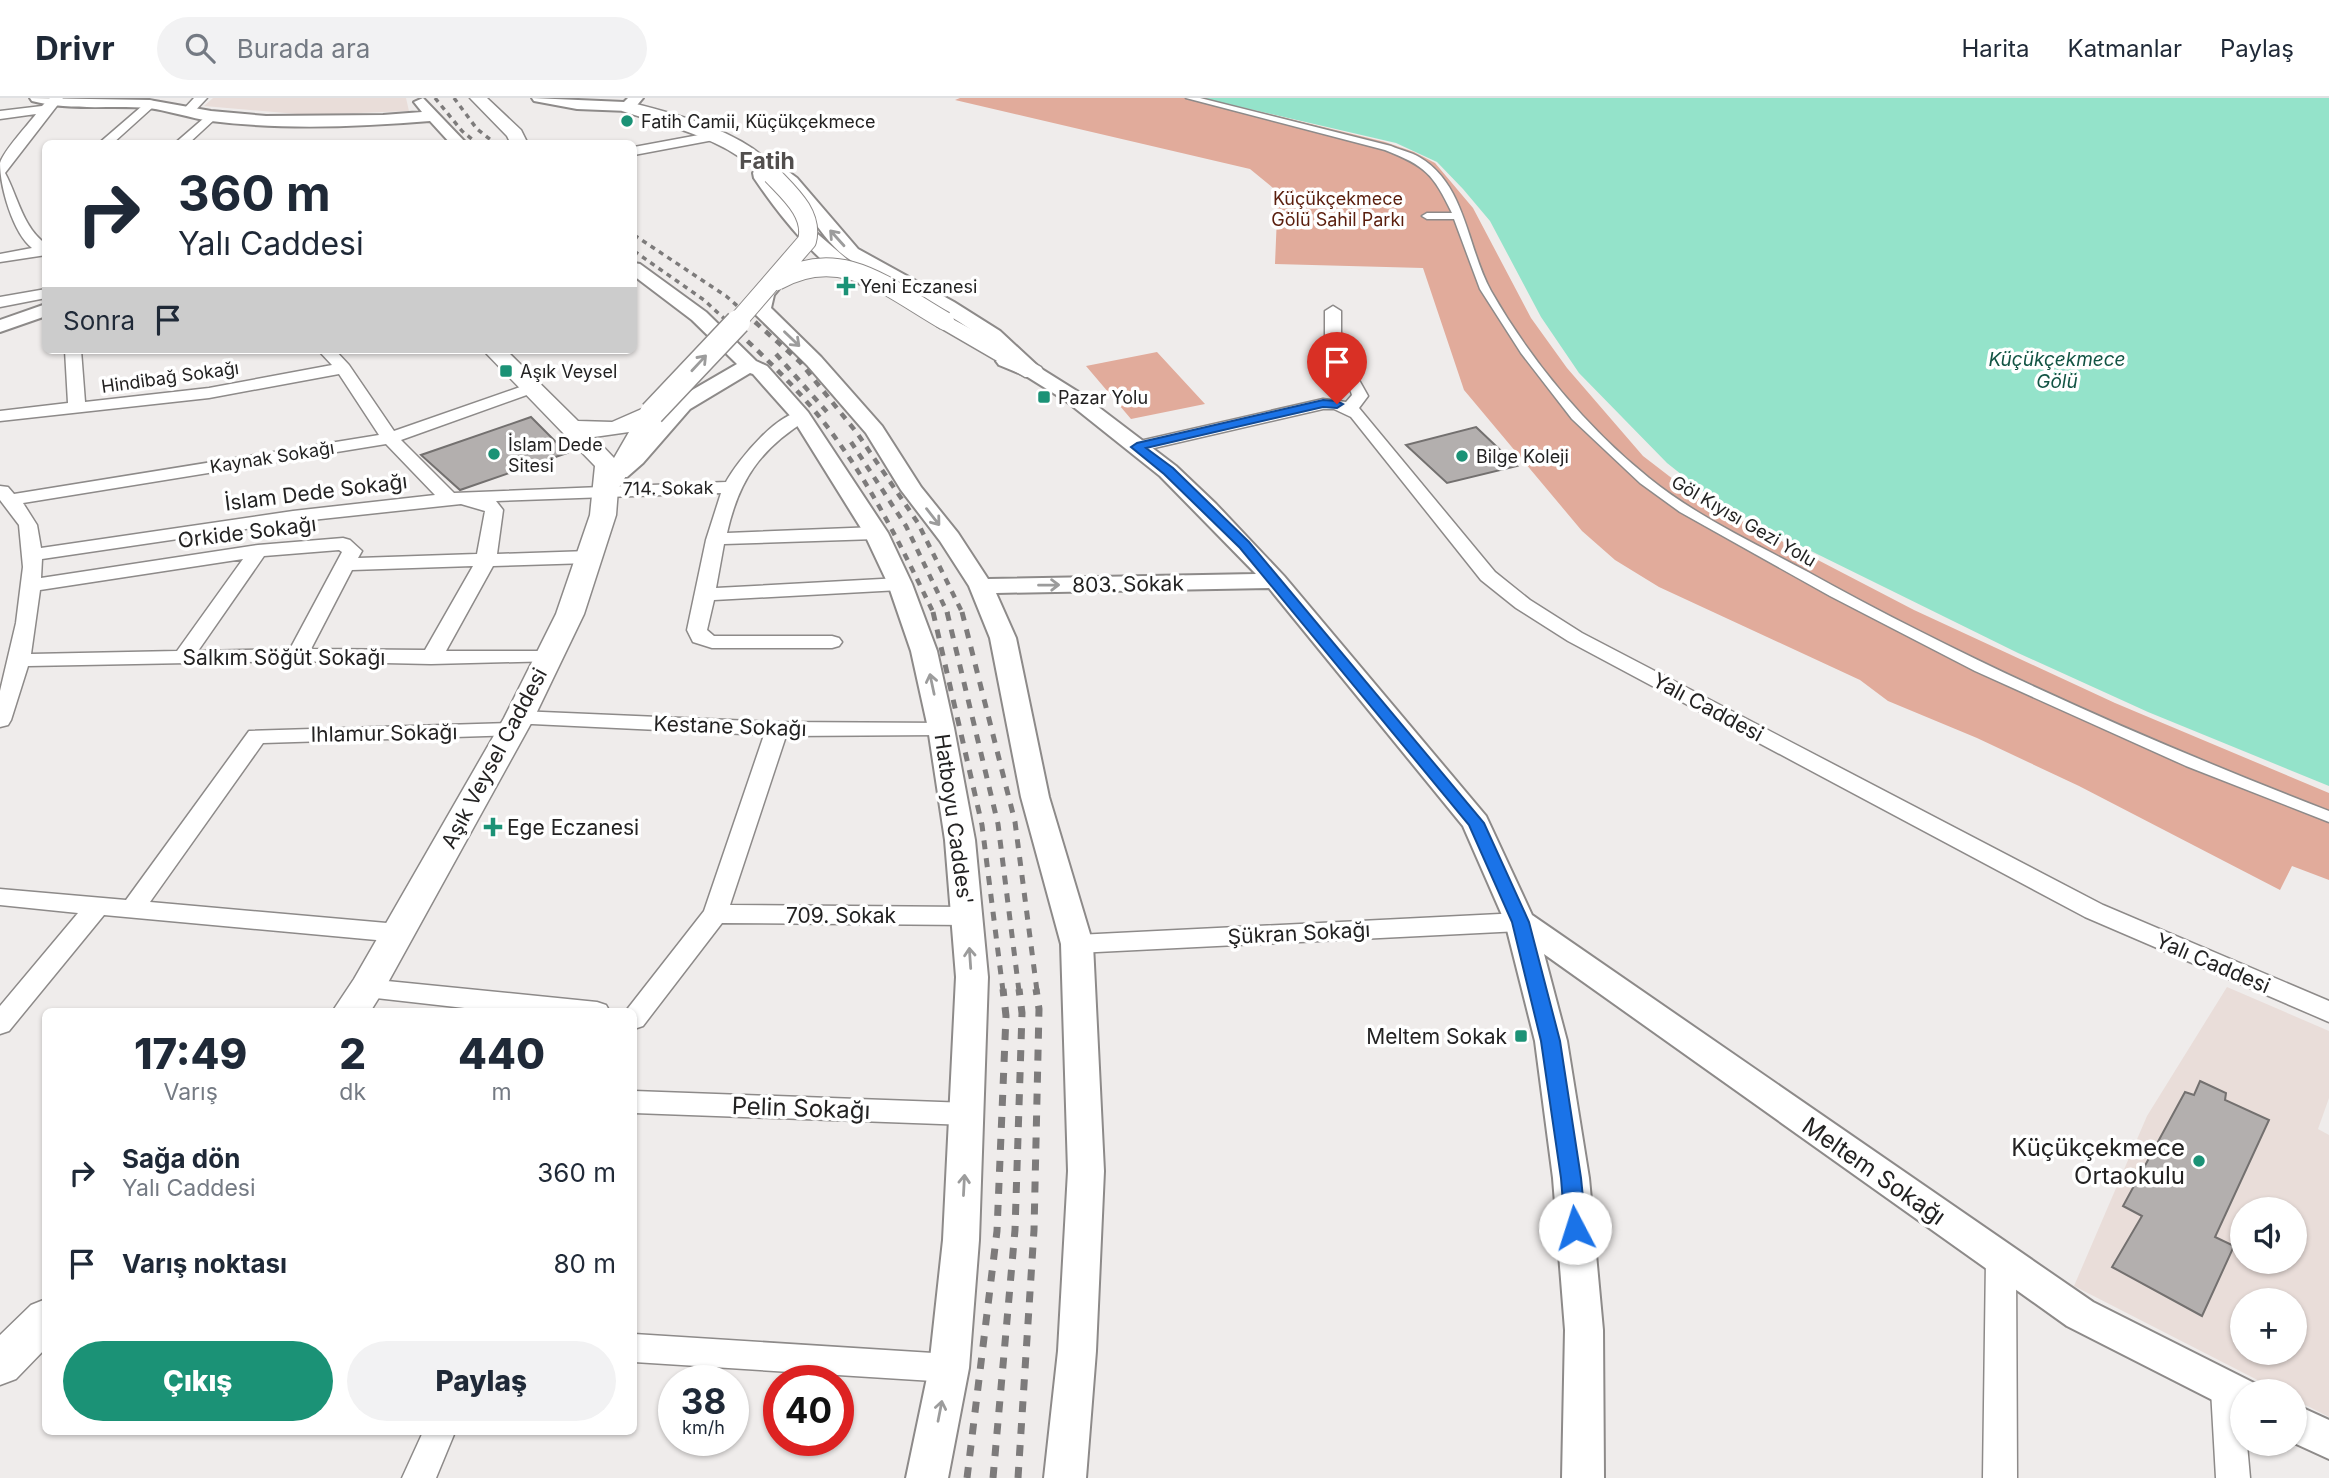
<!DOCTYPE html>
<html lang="tr">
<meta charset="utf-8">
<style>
body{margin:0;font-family:Inter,sans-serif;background:#f2f2f3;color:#1f2937;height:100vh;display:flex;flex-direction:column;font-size:26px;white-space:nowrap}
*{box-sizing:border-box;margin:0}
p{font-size:23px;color:#747a83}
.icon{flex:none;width:38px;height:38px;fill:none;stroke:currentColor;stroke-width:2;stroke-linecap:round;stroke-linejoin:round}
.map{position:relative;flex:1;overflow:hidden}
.sheet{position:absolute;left:42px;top:910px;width:595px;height:427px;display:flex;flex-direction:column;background:#fff;border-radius:10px;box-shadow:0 2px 5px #0004}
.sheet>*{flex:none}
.banner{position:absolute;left:42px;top:42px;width:595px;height:214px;border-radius:10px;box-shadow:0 2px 5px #0004;background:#fff;color:#1f2937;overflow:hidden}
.controls{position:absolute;left:2230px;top:1099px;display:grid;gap:14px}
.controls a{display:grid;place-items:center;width:77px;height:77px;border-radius:50%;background:#fff;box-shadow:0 2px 5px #0004;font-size:35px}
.speed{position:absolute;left:658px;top:1267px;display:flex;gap:14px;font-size:35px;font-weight:700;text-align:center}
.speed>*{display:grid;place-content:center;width:91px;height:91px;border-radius:50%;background:#fff;box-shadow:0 2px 5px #0004;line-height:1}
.speed small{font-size:18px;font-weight:400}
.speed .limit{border:10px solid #d22;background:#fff;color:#111}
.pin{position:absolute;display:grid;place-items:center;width:60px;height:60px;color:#fff;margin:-72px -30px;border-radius:50% 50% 50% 0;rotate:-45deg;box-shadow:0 0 7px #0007}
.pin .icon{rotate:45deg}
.me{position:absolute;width:77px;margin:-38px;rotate:355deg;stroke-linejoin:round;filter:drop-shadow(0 0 5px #0008)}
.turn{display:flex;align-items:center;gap:24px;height:147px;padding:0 21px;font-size:32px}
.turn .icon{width:91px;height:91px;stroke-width:2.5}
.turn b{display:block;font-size:49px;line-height:60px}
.then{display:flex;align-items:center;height:66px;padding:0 21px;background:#0003;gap:14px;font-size:26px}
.eta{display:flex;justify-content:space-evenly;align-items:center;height:119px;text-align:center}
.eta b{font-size:42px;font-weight:800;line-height:49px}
.cta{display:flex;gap:14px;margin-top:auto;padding:14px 21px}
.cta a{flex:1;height:80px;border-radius:42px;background:#1b9276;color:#fff;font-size:28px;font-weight:800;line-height:80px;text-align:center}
.cta a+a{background:#f2f2f3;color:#1f2937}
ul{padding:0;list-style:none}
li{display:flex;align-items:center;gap:21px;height:91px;padding:0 21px}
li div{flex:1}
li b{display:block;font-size:26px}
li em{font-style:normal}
header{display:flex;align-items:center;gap:42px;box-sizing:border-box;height:98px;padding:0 35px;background:#fff;border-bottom:2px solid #e0e1e3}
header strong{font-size:33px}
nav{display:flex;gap:38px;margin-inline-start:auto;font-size:24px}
.search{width:490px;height:63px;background:#f2f2f3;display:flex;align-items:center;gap:18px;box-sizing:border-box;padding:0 24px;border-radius:38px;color:#747a83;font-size:26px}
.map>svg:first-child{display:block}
</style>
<header>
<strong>Drivr</strong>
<div class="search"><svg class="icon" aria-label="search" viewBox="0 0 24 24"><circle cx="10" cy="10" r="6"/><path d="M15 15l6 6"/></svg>Burada ara</div>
<nav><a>Harita</a><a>Katmanlar</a><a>Paylaş</a></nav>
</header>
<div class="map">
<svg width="2329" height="1380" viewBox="0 0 2329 1380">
<rect width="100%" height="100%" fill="#efeceb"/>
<path fill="#e9ddd9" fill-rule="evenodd" d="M213,0H406L409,13L309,17L204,8Z
M2227,889L2329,933V1000L2318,1031L2329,1037V1319L2294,1301V1293H2279L2074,1188L2147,1018ZM2242,1111H2294V1164H2242ZM2242,1202H2294V1255H2242Z"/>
<path fill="#e1ab9b" d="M960,0H1204L1385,44L1414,54L1435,65L1473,110L1531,220L1567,270L1643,358L1695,398L1914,512L2115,605L2329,695V782L2292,768L2280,792L2079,688L1977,640L1888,603L1860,582L1659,489L1615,462L1582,433L1464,292L1423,170L1275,166L1278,94L1250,71L955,2Z
M1157,254L1205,306L1131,321L1086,268Z"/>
<path fill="#94e3ca" d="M1202,0H2329V688L2148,614L2018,555L1758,427L1706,396L1667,365L1579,275L1541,219L1490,123L1463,91L1437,64L1396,45Z"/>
<path fill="#b3afae" stroke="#73706f" stroke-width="2" d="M531,319L567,355L460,392L421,357Z
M1476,329L1517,368L1447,385L1406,347Z
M2200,983L2226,995L2225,1002L2269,1022L2215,1139L2234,1148L2202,1218L2112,1169L2142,1118L2123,1108L2185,994L2194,997Z"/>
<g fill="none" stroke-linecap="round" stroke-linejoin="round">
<g stroke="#8d8a89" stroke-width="3">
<path id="pedestrian" d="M1186,0H1200L1391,48C1400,52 1411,54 1419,59C1466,86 1467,150 1491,193C1531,263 1586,329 1649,380C1696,418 1754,445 1808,474C1975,567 2151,644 2329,713V724L2186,668L1975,573L1830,498L1680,414L1640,385L1572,321L1521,255L1480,191L1454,121H1427L1422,118L1427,115H1452C1433,76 1426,68 1385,52Z"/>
</g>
<g stroke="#8d8a89" stroke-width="3">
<path id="minor" d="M50,0H63L5,75C18,99 23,130 46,146V157L0,164V156L32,150C13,135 0,89 0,65C4,52 27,28 36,16L0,21V13L42,8Z
M194,0H207L192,16H184L182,13Z
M149,2L153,3V9L112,46H98Z
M211,14L217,18L215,21L188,46H174Z
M715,34L719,35V41L634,57V49Z
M46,191V200L0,209V199Z
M1333,208L1341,213V250L1368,298L1359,310L1495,474L1530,502L1582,535L2103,807L2329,903V924L2085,819L1568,543L1516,510L1481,482L1351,319L1334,311H1323L1137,354L1131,353L1128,349L1131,345L1323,301L1346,304L1352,297L1351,294L1325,250V213Z
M65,252H81L85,304L209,290L332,267L318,252H335L349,267L394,333L523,288H535L537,291L535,294L401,342L454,395L726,384C737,363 782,308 807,314L809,318L807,322C760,351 739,382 727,435L876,429L885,435L876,441L724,446L716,490L900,480L910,486L900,492L714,502L707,532L714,538H832L839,540L842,544L839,548L832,550H712L693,544L687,532L706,442L721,395L496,403L503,412L497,456L589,453L599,459L589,465L493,468L446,553H549L556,555L559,559L556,563L431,566L292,563L28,568L11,622L8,627L0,629V593L16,525L23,469L19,427L0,402V388L8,389L14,396L379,337L339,276L209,300L0,323V313L68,305ZM386,346L435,397L293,413L41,450L37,427L23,405ZM461,406L485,413L477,456L358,460L362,453L350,442L343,440L258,447L41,480L42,461L293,424ZM339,452L342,454L290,551L198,553L264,458ZM243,461L177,553L31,556L40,492ZM473,468L425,552L311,551L352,472Z
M519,613L777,624L949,625L952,630L949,635L941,637L786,638L730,807L967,809L976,812L979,818L976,824L967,827L722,825L643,928L634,931V914H625L704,813L764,637L511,625L508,620L511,615Z
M511,625L519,627L522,632L519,637L263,645L150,804L398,826L407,829L411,835L407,841L398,844L104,817L9,933L0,936V908L78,815L0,807V791L126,802L249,633Z
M1520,815L1529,818L1532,824L1529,830L1520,833L1077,855L1068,852L1064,846L1068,840L1077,837Z
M367,881L597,904L606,907L610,914H500L367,899L358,897L354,890L358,883Z
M634,993L968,1005L978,1008L982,1016L978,1024L968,1027L634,1015Z
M2001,1148L2012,1152L2016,1161L2017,1380H1983L1986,1161L1990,1152Z
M634,1236L949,1256L960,1260L965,1270L960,1280L949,1284L634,1264Z
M2227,1277L2238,1282L2243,1293L2242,1346H2247L2250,1380H2216L2211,1292L2216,1282Z
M423,1334H455L436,1380H402Z"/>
</g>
<g stroke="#8d8a89" stroke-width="4">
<path id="tertiary" d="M30,0L149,2L211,13L266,18L383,17L422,14L414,4L423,0L467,46H451L430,23C358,29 283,32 211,23C190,20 170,13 149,10C110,7 70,13 32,3Z
M532,0L624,4L628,0H643L633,12L628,13L577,11L534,3Z
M765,63L785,71L797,80L858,151L954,204L1000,233L1040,270L1080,295L1176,368L1216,406L1284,478L1486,718L1532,817L2093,1204L2256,1286L2259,1293H2242V1317L2067,1228L1544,856L1567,943L1589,1080L1603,1232L1604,1380H1562L1565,1232L1553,1080L1535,943L1505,824L1463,728L1269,490L996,495L1016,540L1049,699L1093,846L1104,1073L1096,1253L1086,1380H1044L1058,1253L1068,1073L1061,846L1021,699L990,540L969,488L940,443L901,392L866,335L807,267L754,215L752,211L756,196L774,175H786L789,179L774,197L771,210L821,259L882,328L921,389L958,435L988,481L1256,476L1160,378L1066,303L1026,278L999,267L996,263L1005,257C976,233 945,214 911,196C890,184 865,173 846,159C815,136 803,95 769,76L813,132L870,181L861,186C824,177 775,111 754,80L753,75L759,65Z
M634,165L640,166L706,214L756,263L767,268L808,314L888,435L912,486L937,553L954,630L975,742L988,879L979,1142L969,1270L948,1380H906L929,1270L943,1142L956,879L945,742L928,630L911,553L888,486L864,435L793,321L753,276L750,275L690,311L643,365L627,379H611L608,374L675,302L737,266L692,222L634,178Z
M46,206V218L0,234V222Z
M2294,1306L2329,1322V1361L2294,1345Z"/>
</g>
<g stroke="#8d8a89" stroke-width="3">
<path id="secondary" d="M470,0H487L521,32L528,46H511L507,38Z
M628,4C677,16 751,35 781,77L778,81H766C727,40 673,30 622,13L620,9L622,5Z
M945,217L1041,269L1044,274L1041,279H1025L937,228L934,223L937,218Z
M483,252H506L578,323L612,324L644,310H660L664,315L618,391L616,417L584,516L534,620L385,890L370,914H332L354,881L504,620L556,516L590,417L595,368ZM629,334L614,360L594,339Z
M46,1201V1250L16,1281L0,1287V1237L31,1207Z"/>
</g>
<use href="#pedestrian" fill="#fff" fill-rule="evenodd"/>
<use href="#minor" fill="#fff" fill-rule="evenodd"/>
<use href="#tertiary" fill="#fff" fill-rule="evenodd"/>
<use href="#secondary" fill="#fff" fill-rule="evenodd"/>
<path stroke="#7d7b7b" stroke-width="3.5" stroke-dasharray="5 5" stroke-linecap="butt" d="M435,0L462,33L478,46
M454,0L477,31L496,46
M634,137L726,198L757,225
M634,153L704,202L729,225"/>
<path stroke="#7d7b7b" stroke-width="4.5" stroke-dasharray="7 7" stroke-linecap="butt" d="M727,224C766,260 806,298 837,342C876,396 905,456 934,516
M755,224L800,264L857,335L918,425L963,516
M776,256L827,314
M851,344L906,428L948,516"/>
<path stroke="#7d7b7b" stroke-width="5" stroke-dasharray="9 9" stroke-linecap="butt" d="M933,514L982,727L1003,893
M947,514L998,726L1019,893
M962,514L1015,724L1037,893"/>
<path stroke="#7d7b7b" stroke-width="7" stroke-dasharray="11 11" stroke-linecap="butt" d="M967,1380L997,1133L1006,918L1003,891
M993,1380L1015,1132L1022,915L1019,891
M1018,1380L1034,1132L1039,911L1036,891"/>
<g stroke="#8d8a89" stroke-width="20" stroke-linecap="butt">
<path id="secondary-bridge-far1" d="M777,183C842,146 889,191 945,223
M736,225L807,143C814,116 789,95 772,77"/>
</g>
<g stroke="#8d8a89" stroke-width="27" stroke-linecap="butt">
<path id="secondary-bridge" d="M652,315L738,224"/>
</g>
<use href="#secondary-bridge-far1" stroke="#fff" stroke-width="18"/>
<use href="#secondary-bridge" stroke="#fff" stroke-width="24"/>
</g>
<defs><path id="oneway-shaft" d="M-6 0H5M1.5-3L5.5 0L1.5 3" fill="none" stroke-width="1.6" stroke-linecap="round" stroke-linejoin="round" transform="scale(1.75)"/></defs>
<g stroke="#9c9c9c">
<use href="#oneway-shaft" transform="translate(837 140) rotate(-132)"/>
<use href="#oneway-shaft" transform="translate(792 241) rotate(44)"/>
<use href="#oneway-shaft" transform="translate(699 265) rotate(-47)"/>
<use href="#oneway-shaft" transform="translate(933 419) rotate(52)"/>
<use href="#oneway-shaft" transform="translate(1049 487) rotate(-1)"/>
<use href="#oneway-shaft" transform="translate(932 586) rotate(-102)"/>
<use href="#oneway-shaft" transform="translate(970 860) rotate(-94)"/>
<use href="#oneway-shaft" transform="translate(964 1087) rotate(-87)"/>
<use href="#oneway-shaft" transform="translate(940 1313) rotate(-79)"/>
</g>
<path fill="#1a73e8" stroke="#114b97" stroke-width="2" d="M1323,302L1337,303L1343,306L1337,310L1323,309L1146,350L1173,370L1249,444L1484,725L1529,824L1560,943L1581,1080L1586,1130L1583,1137L1575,1139L1568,1137L1565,1130L1561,1080L1541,943L1512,824L1469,727L1240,450L1164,376L1131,349L1137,345Z"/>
<g fill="#1b9276" stroke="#fff" stroke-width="2.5">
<circle cx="627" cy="23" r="7"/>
<path d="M842.5 177.5h7v7h7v7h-7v7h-7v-7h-7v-7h7z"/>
<rect x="499" y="266" width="14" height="14" rx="3.5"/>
<rect x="1037" y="292" width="14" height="14" rx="3.5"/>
<circle cx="494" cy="356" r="7"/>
<circle cx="1462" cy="358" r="7"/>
<path d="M489.5 718.5h7v7h7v7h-7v7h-7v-7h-7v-7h7z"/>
<rect x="1514" y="931" width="14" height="14" rx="3.5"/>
<circle cx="2199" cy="1063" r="7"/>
</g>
<g text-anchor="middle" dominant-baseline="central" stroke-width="7" stroke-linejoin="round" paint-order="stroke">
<g font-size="18" fill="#232222" stroke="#fff" text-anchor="start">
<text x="641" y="23">Fatih Camii, Küçükçekmece</text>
<text x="860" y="188">Yeni Eczanesi</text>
<text x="520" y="273">Aşık Veysel</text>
<text x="1058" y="299">Pazar Yolu</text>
<text x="508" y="346">İslam Dede<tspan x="508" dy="21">Sitesi</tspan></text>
<text x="1476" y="358">Bilge Koleji</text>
</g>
<g font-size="18" fill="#5a1e0d" stroke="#fff">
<text x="1338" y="100">Küçükçekmece<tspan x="1338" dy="21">Gölü Sahil Parkı</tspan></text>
</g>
<g font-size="18" fill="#232222" stroke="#fff">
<text transform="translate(170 279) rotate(-8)">Hindibağ Sokağı</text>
<text transform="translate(272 359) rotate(-9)">Kaynak Sokağı</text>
<text transform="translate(668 390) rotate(-1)">714. Sokak</text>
<text transform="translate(1744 423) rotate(30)">Göl Kıyısı Gezi Yolu</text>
</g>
<g font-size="19" font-style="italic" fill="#135444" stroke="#fff">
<text x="2057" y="261">Küçükçekmece<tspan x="2057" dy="22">Gölü</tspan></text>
</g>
<g font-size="21" fill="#232222" stroke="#fff">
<text transform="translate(316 394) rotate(-7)">İslam Dede Sokağı</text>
<text transform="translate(247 434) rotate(-7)">Orkide Sokağı</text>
<text transform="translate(1128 486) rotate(-1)">803. Sokak</text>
<text x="284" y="559">Salkım Söğüt Sokağı</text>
<text transform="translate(1708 609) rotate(28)">Yalı Caddesi</text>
<text transform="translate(730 628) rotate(2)">Kestane Sokağı</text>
<text transform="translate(384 635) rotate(-1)">Ihlamur Sokağı</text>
<text transform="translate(494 660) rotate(-62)">Aşık Veysel Caddesi</text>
<text transform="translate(954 721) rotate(82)">Hatboyu Caddes'</text>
<text x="841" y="817">709. Sokak</text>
<text transform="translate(1299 835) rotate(-3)">Şükran Sokağı</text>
<text transform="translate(2213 865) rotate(23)">Yalı Caddesi</text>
</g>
<g font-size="21" fill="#232222" stroke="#fff" text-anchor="start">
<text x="507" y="729">Ege Eczanesi</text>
<text x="1507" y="938" text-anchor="end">Meltem Sokak</text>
</g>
<g font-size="23" font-weight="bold" fill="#514e4d" stroke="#fff">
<text x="767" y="63">Fatih</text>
</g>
<g font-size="24" fill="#232222" stroke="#fff">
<text transform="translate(801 1010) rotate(2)">Pelin Sokağı</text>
<text transform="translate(1874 1073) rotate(35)">Meltem Sokağı</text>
</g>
<g font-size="24" fill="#232222" stroke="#fff" text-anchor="end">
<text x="2185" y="1049">Küçükçekmece<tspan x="2185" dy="28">Ortaokulu</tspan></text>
</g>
</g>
</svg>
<div class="controls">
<a><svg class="icon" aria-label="sound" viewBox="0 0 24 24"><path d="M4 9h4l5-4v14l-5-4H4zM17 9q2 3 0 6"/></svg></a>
<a>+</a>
<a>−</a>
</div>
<div class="speed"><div>38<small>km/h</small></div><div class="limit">40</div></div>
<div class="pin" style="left:1337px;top:306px;background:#d93025"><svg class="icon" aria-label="arrive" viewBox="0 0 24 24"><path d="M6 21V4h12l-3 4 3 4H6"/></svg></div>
<svg class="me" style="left:1575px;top:1130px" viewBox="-20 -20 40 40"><circle r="19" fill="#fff"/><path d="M0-13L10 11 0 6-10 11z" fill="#1a73e8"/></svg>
<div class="banner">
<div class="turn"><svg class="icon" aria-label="right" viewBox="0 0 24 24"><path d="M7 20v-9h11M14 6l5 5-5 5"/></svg><div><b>360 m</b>Yalı Caddesi</div></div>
<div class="then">Sonra<svg class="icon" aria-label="arrive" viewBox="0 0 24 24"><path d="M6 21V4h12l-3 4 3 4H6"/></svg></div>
</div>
<section class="sheet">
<div class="eta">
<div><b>17:49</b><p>Varış</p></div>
<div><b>2</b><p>dk</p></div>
<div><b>440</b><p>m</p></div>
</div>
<ul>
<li><svg class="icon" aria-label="right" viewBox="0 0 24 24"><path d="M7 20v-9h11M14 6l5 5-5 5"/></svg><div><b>Sağa dön</b><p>Yalı Caddesi</p></div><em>360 m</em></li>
<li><svg class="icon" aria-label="arrive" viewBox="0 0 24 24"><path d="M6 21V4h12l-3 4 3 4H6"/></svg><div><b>Varış noktası</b></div><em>80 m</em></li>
</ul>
<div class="cta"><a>Çıkış</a><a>Paylaş</a></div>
</section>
</div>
